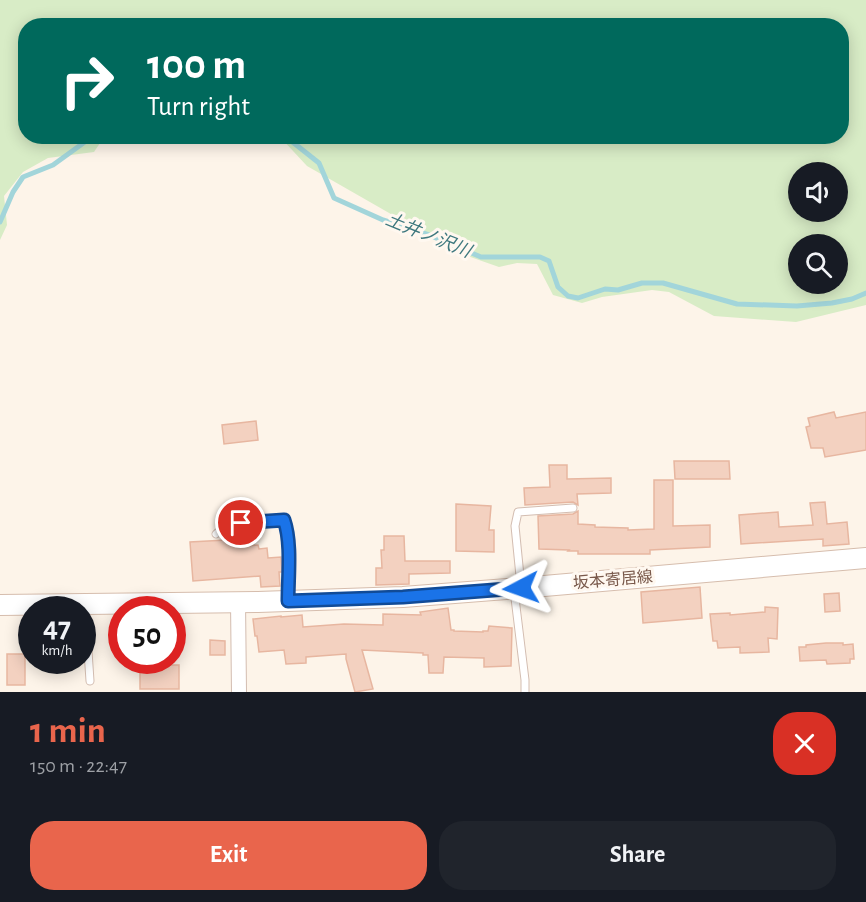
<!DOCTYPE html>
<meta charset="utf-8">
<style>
body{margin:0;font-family:"Alegreya Sans","Noto Sans JP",sans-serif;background:#20242c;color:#f1f3f6;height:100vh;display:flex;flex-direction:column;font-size:22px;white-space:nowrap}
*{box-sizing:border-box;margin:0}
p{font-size:20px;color:#9ea1a6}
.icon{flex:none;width:33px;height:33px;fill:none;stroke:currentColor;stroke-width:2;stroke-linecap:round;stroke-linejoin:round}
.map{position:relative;height:692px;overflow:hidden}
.side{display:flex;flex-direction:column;background:#171b24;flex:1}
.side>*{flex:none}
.guide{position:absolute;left:18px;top:18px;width:831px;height:126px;border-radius:24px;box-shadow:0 3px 15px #0003;background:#00695c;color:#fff;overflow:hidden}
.controls{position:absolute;left:788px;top:162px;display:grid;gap:12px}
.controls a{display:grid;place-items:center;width:60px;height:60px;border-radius:50%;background:#171b24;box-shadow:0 3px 15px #0003;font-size:30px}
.speed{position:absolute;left:18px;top:596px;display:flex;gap:12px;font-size:30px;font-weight:700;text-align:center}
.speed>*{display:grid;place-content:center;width:78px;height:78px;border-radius:50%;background:#171b24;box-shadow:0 3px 15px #0003;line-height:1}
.speed small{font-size:15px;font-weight:400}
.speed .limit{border:9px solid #d22;background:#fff;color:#111}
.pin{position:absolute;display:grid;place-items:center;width:51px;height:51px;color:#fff;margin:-26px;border:3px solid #fff;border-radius:50%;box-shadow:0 2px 6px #0007}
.me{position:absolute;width:66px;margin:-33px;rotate:266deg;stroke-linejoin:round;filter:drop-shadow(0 0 4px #0008)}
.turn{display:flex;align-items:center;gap:21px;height:126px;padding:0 30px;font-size:27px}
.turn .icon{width:78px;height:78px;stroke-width:2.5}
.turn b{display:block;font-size:42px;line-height:51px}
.round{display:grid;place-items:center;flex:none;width:63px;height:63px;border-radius:24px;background:#20242c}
.summary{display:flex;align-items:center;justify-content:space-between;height:102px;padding:0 30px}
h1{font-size:36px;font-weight:600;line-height:45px;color:#e9654c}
.action{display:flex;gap:12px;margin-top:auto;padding:12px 30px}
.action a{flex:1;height:69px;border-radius:24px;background:#e9654c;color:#fff;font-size:24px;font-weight:600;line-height:69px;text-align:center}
.action a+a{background:#20242c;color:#f1f3f6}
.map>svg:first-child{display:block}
</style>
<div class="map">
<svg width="866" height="692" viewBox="0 0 866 692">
<rect width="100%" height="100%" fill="#fdf4e9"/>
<path fill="#d8ecc6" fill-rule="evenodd" d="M0,0H866V305L796,322L714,316L669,292L652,290L602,297L582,303L553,295L537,264L517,263L499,267L459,253L307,166L280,137L842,136V26H26V136L104,137L94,152L48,158L23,172L4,196L7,225L0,240ZM798,172H837V212H798ZM798,244H837V284H798Z"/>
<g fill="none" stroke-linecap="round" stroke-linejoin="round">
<path stroke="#a2d5da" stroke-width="5" d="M285,136L319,163L334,198L383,220L429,235L481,257H540L549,261L558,287L568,296L578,298L605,289L618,290L642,283H663L737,304L797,306L832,303L852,299L866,293
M0,222L13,192L23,177L53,165L93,136"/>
</g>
<path fill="#f3d1c0" stroke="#e7b6a0" stroke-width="1.5" d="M834,412L836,418L866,412V450L825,457L823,448H811L806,427L810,426L808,418Z
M256,421L258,440L224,444L222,425Z
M674,461H729L730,479H675Z
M549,465H567V479L611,478V493L577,494L578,505L573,502L525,505L524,488L550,487Z
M654,480H673V526L710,525V547L650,550V554H578V551H568L569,550L539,549L538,516L573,514L578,511V524L595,525V527L628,528V530L654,529Z
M825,502L827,524L847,522L849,544L823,546V539L741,544L739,515L778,512L779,527L813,525L810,503Z
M456,504L491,506L489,530H494V552L456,551Z
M241,532L242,546L258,545L259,549L267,548L268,558L281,557L282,572H279L280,586L261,587L260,576L193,581L190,542L226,540V533Z
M384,536H404L405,561H450V573L409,574V584L376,585V568H382L381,550H384Z
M700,587L702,618L643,623L641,592Z
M839,593L840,611L825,612L824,594Z
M765,607L778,608L777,639L768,638L769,652L740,653V647L718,648L717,641H713L710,614L730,613V615L765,612Z
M448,608L451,630H454V631L483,632V631H488L489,626L512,628L511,666L484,667V658L444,657L443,673H429L428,655H423V653L362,650L373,689L355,692L346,659V654L306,657V663L286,664L284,650L259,652L257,636H255L253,619L281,616V617L302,615L303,627L344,624L383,625V614L421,615L420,612Z
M210,640L225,641V655H210Z
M826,643H843V645L853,644L854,659H850V663L827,664L826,660L800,661L799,647H806V645Z
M7,654H25V685H7Z
M151,660H169V665H179V689H140V664H151Z"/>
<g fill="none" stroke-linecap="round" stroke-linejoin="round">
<g stroke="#d3bdb1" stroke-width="9">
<path id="lane" d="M216,534L227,524L284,520C292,541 288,576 288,598
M521,586L515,526L518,512L573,508
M514,590L525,680V692
M85,606L90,681"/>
</g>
<g stroke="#d3bdb1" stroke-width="16">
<path id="street" d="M238,601L239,692"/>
</g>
<g stroke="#d6bdad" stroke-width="22">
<path id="secondary" d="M0,605L258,602L403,597L521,588L866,558"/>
</g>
<use href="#lane" stroke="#fff" stroke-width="7"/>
<use href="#street" stroke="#fff" stroke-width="14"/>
<use href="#secondary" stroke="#fff" stroke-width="20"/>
</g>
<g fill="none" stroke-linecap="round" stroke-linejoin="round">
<g stroke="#114b97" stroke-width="15">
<path id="route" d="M241,523L284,520C292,543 288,577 288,601L403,597L521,588"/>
</g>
<use href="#route" stroke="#1a73e8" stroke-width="10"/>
</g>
<g text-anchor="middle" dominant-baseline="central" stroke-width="6" stroke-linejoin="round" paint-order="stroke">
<g font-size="16" fill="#79594b" stroke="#fff8f0">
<text transform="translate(613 580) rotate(-5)">坂本寄居線</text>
</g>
<g font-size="18" font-style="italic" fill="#3e787e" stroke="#fff8f0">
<text transform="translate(428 236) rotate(22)">土井ノ沢川</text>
</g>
</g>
</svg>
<div class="controls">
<a><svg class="icon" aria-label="sound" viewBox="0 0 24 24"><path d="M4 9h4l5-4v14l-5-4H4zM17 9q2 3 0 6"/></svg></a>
<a><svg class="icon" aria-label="search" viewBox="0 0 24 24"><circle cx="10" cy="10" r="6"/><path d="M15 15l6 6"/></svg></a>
</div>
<div class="speed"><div>47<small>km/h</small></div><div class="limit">50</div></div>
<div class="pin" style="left:241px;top:523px;background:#d93025"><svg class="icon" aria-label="arrive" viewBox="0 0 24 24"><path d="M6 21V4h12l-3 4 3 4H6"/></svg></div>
<svg class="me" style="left:521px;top:588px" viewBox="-20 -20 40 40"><path d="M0-17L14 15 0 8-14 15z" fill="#1a73e8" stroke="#fff" stroke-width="4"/></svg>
<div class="guide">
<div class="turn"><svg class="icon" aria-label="right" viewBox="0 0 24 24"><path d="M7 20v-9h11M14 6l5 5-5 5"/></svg><div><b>100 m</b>Turn right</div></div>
</div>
</div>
<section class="side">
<div class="summary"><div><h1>1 min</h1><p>150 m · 22:47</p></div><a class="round" style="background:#d93025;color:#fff"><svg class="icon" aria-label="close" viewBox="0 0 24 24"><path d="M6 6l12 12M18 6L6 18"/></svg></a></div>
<div class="action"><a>Exit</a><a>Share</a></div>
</section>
